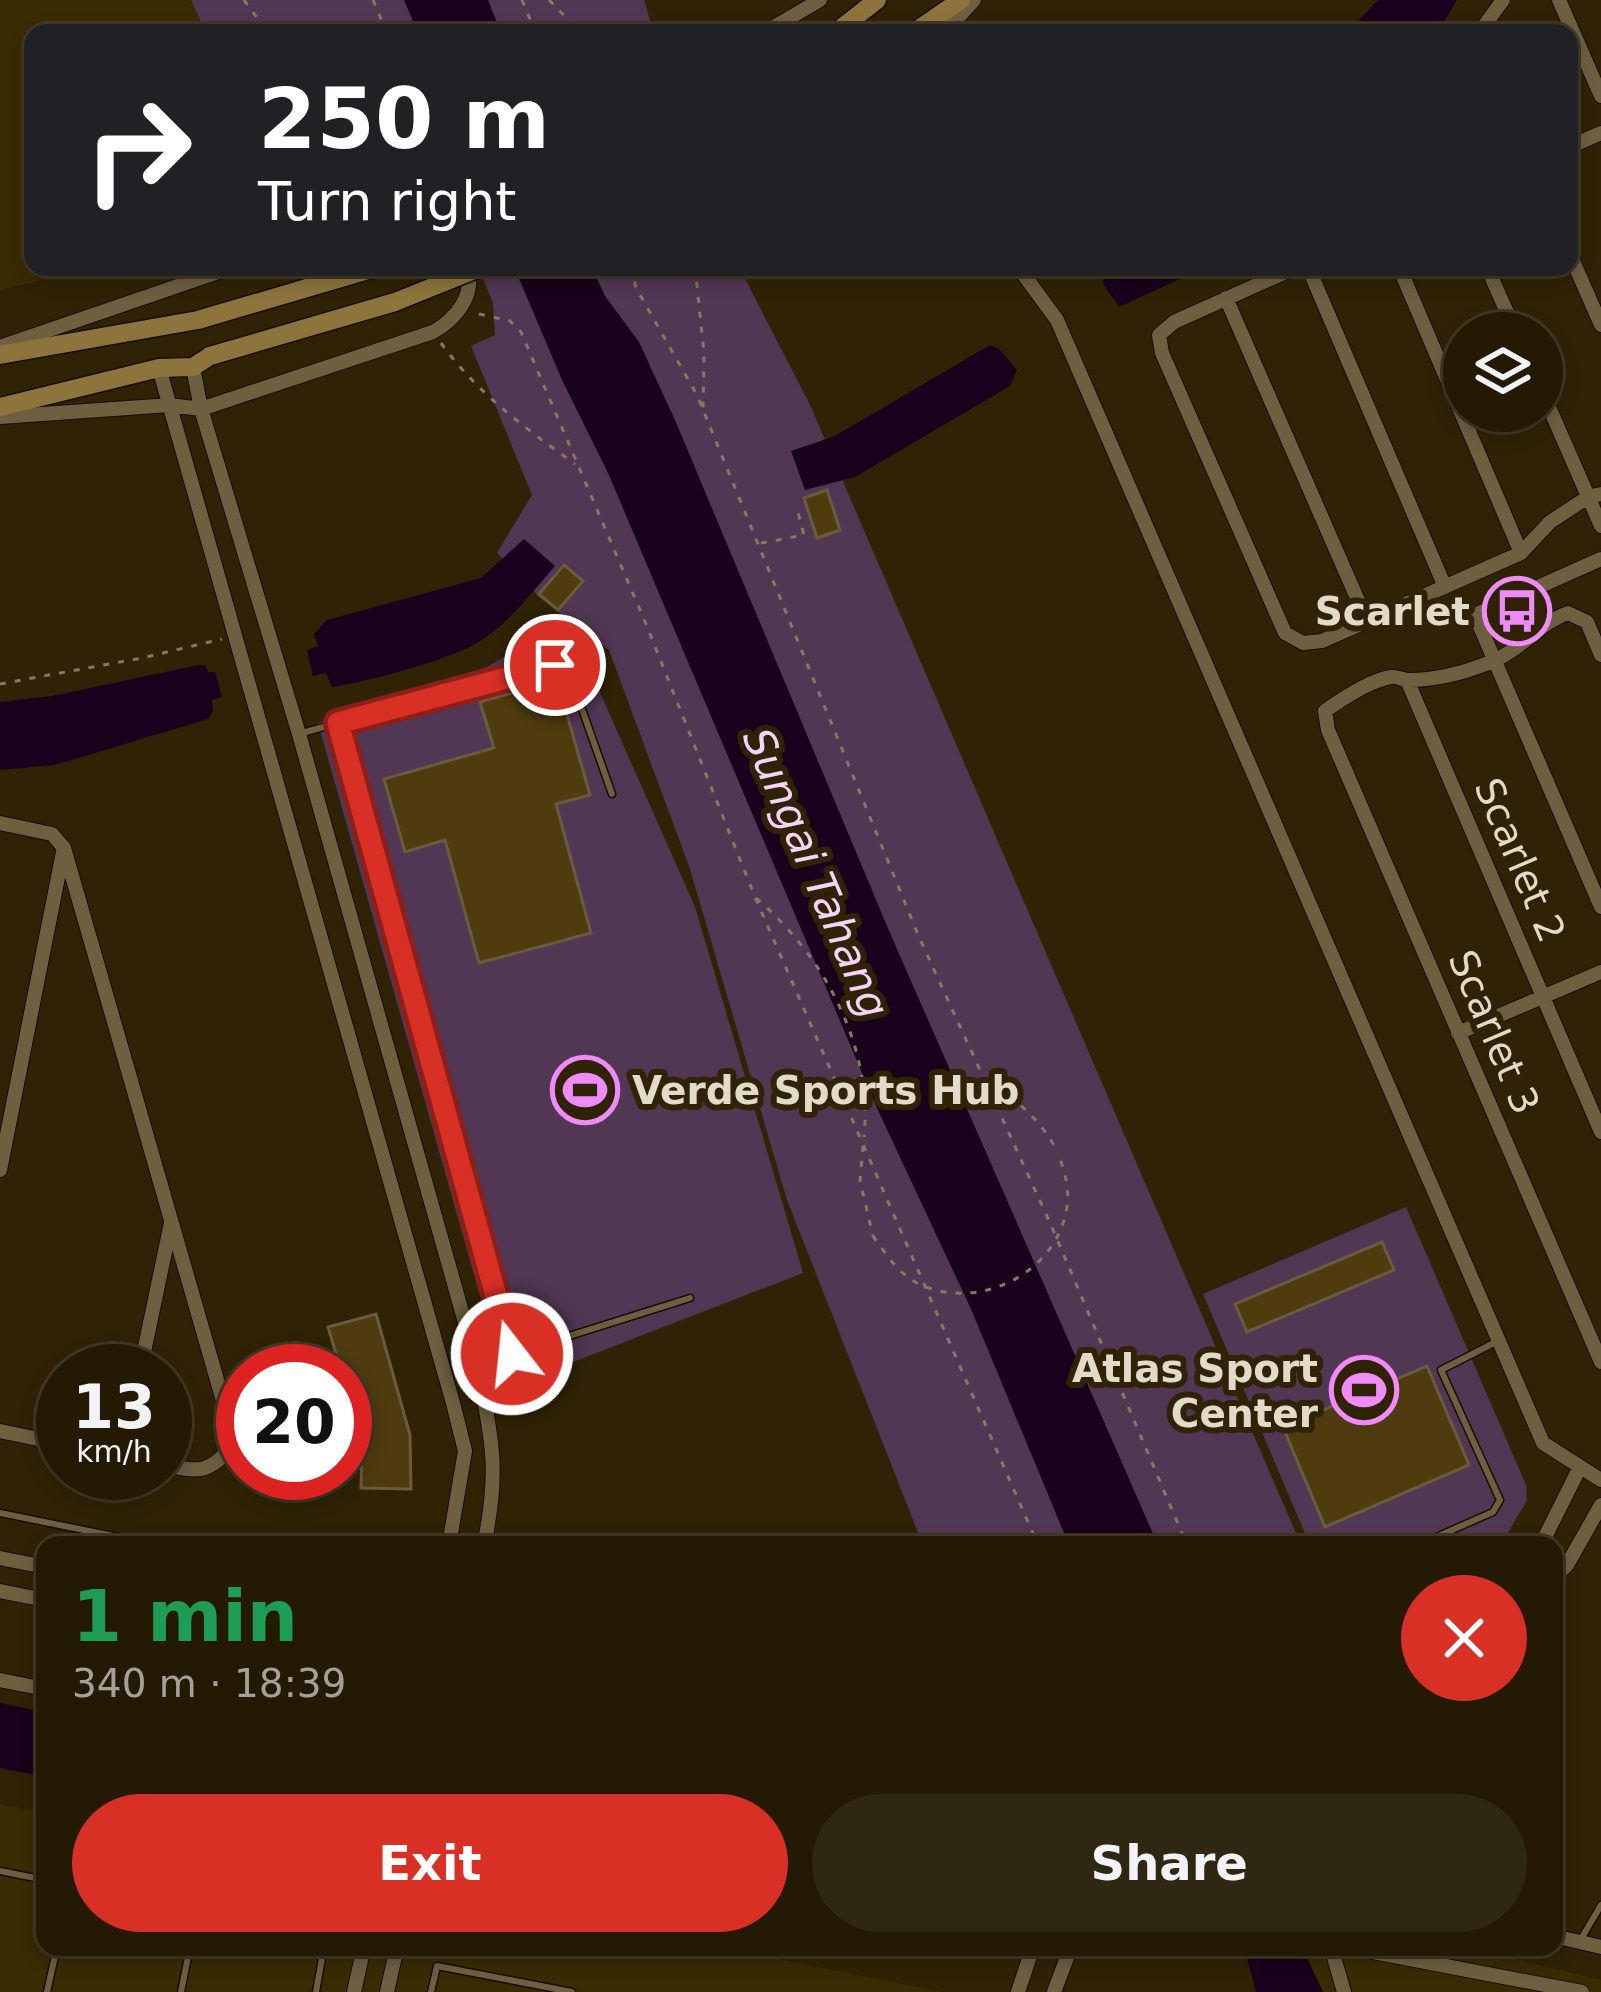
<!DOCTYPE html>
<meta charset="utf-8">
<style>
body{margin:0;font-family:"DejaVu Sans",sans-serif;background:#302713;color:#f1f3f6;height:100vh;display:flex;flex-direction:column;font-size:45px;white-space:nowrap}
*{box-sizing:border-box;margin:0}
p{font-size:39px;color:#a3a19a}
.icon{flex:none;width:66px;height:66px;fill:none;stroke:currentColor;stroke-width:2;stroke-linecap:round;stroke-linejoin:round}
.map{position:relative;flex:1;overflow:hidden}
.details{position:absolute;left:36px;top:1536px;width:1527px;height:420px;display:flex;flex-direction:column;background:#241a04;border-radius:24px;box-shadow:0 6px 18px #0003,0 0 0 3px #413826}
.details>*{flex:none}
.hud{position:absolute;left:24px;top:24px;width:1554px;height:252px;border-radius:24px;box-shadow:0 6px 18px #0003,0 0 0 3px #413826;background:#202124;color:#fff;overflow:hidden}
.controls{position:absolute;left:1443px;top:312px;display:grid;gap:24px}
.controls a{display:grid;place-items:center;width:120px;height:120px;border-radius:50%;background:#241a04;box-shadow:0 6px 18px #0003,0 0 0 3px #413826;font-size:60px}
.speed{position:absolute;left:36px;top:1344px;display:flex;gap:24px;font-size:60px;font-weight:700;text-align:center}
.speed>*{display:grid;place-content:center;width:156px;height:156px;border-radius:50%;background:#241a04;box-shadow:0 6px 18px #0003,0 0 0 3px #413826;line-height:1}
.speed small{font-size:30px;font-weight:400}
.speed .limit{border:18px solid #d22;background:#fff;color:#111}
.pin{position:absolute;display:grid;place-items:center;width:102px;height:102px;color:#fff;margin:-51px;border:6px solid #fff;border-radius:50%;box-shadow:0 3px 12px #0007}
.me{position:absolute;width:132px;margin:-66px;rotate:344deg;stroke-linejoin:round;filter:drop-shadow(0 0 9px #0008)}
.turn{display:flex;align-items:center;gap:42px;height:252px;padding:0 36px;font-size:54px}
.turn .icon{width:156px;height:156px;stroke-width:2.5}
.turn b{display:block;font-size:84px;line-height:102px}
.round{display:grid;place-items:center;flex:none;width:126px;height:126px;border-radius:63px;background:#302713}
.head{display:flex;align-items:center;justify-content:space-between;height:204px;padding:0 36px}
h1{font-size:72px;font-weight:700;line-height:90px;color:#1e9e55}
.primary-button{display:flex;gap:24px;margin-top:auto;padding:24px 36px}
.primary-button a{flex:1;height:138px;border-radius:72px;background:#d93025;color:#fff;font-size:48px;font-weight:700;line-height:138px;text-align:center}
.primary-button a+a{background:#302713;color:#f1f3f6}
.map>svg:first-child{display:block}
</style>
<div class="map">
<svg width="1601" height="1992" viewBox="0 0 1601 1992">
<rect width="100%" height="100%" fill="#302305"/>
<path fill="#3b2b03" d="M0,0H191L206,33H33V267H94L0,290Z
M0,1804L45,1813V1947H717L942,1992H0Z
M1302,1947H1463L1601,1980V1992H1323Z"/>
<path fill="#513754" d="M191,0H644L654,33H206Z
M478,267H739L810,405L1301,1545H923L787,1200L690,869L609,650L539,597L497,553L532,495L471,346L495,335L493,303Z
M544,634L598,688L695,907L803,1273L506,1388L318,723L487,667Z
M1406,1207L1526,1485L1527,1500L1501,1545H1310L1203,1294Z"/>
<path fill="#19001d" d="M404,0H488L501,33H418Z
M1378,0H1457L1437,33H1347Z
M514,267H592L605,296L639,342L675,420L890,933L1158,1545H1069L971,1309L876,1106L608,473L562,380Z
M1105,267H1206L1119,307L1103,284Z
M990,345L999,349L1017,370L1010,386L855,477L805,490L791,451L835,436Z
M524,539L555,566C533,591 504,629 475,644C445,661 366,682 332,687L326,673L313,676L307,650L318,646L314,634L327,620L481,578Z
M199,665L206,666L208,672H215L222,697L212,700L213,711L208,719L55,765L0,770V702L52,696Z
M0,1703L45,1712V1777L0,1768Z
M1244,1947H1302L1323,1992H1256Z"/>
<path fill="#4e3b0e" stroke="#695b3d" stroke-width="3" d="M827,490L840,530L817,538L804,498Z
M564,565L583,581L558,610L539,594Z
M557,680L590,795L556,804L591,933L479,963L445,840L405,852L384,779L494,748L480,702Z
M1382,1242L1394,1270L1247,1332L1235,1304Z
M376,1314L410,1435L411,1489L361,1488L362,1444L345,1386V1371H341L328,1327Z
M1427,1366L1469,1465L1325,1527L1283,1427Z"/>
<g fill="none" stroke-linecap="round" stroke-linejoin="round">
<g stroke="#160c00" stroke-width="9">
<path id="service" d="M338,723L545,667L562,666L571,678L612,794
M302,733L338,723L512,1354
M477,1365L690,1298
M0,1513L158,1545
M1418,1545L1493,1512L1500,1500L1441,1370L1496,1342
M0,1871L45,1880
M1581,1939L1601,1905
M47,1992L57,1947
M181,1992L190,1947
M316,1992L324,1947
M431,1992L437,1966L572,1992"/>
</g>
<g stroke="#160c00" stroke-width="16">
<path id="minor" d="M1559,0L1601,96
M764,33L820,0
M944,33L974,0
M1479,33L1503,0
M1569,147L1601,133
M1569,252L1601,325
M1018,267L1057,320L1543,1443L1601,1480
M1297,267L1174,322L1159,335L1162,353L1285,633L1303,643L1322,641L1521,553L1550,522L1588,497L1601,494
M1308,267L1445,587
M1399,267L1521,553
M1487,267L1516,333
M1226,298L1367,621
M0,347L233,267
M193,367L201,409L299,734L477,1365C492,1440 500,1469 484,1545
M159,368L453,1403L465,1451L449,1545
M1542,391L1601,526
M0,417L170,405L201,409L433,332C456,319 476,295 467,267
M1601,559L1475,615L1601,907
M1601,655L1587,622L1568,613C1539,623 1521,650 1491,662C1466,672 1436,680 1409,680C1403,680 1397,676 1391,677C1370,680 1342,699 1325,711L1328,730L1601,1362
M1407,680L1601,1132
M0,823L52,834L64,848L230,1425L229,1450C206,1475 196,1471 165,1465
M1458,1033L1601,972
M0,1170L63,852
M140,1371L171,1223
M0,1431L63,1444
M1541,1545L1580,1467
M0,1558L45,1567
M1554,1577L1567,1565L1601,1505
M0,1591L45,1600
M0,1680L45,1689
M1554,1936L1601,1947
M1331,1947L1344,1992
M1347,1947L1582,1992
M354,1992L364,1947
M387,1992L397,1947
M1018,1992L1033,1947
M1054,1992L1071,1947"/>
</g>
<g stroke="#160c00" stroke-width="21">
<path id="secondary" d="M835,33L877,0
M913,33L961,0
M0,355L198,320L378,267
M0,407L159,368L193,367L210,356"/>
</g>
<path stroke="#847961" stroke-width="3" stroke-dasharray="6 9" stroke-linecap="butt" d="M244,0L268,33
M373,0L387,33
M522,0L536,33
M549,0L581,33
M631,267L636,288L697,395L919,937L1051,1225L1187,1545
M695,267L704,353L703,408
M479,314L510,321L521,332L646,624L755,897L1038,1545
M441,343C477,393 525,428 575,464
M761,543L804,535L796,505
M0,684L142,658L222,639
M756,898C824,956 873,1046 864,1137
M985,1079C1016,1100 1041,1119 1058,1153
M863,1146L860,1181L873,1236"/>
<use href="#service" stroke="#6e5f41" stroke-width="6"/>
<use href="#minor" stroke="#6e5f41" stroke-width="14"/>
<use href="#secondary" stroke="#8d743d" stroke-width="18"/>
<g stroke="#160c00" stroke-width="21" stroke-linecap="butt">
<path id="secondary-bridge" d="M210,356L395,302L482,267"/>
</g>
<path stroke="#847961" stroke-width="3" stroke-dasharray="6 9" stroke-linecap="butt" d="M873,1236C885,1253 898,1273 917,1283C977,1313 1057,1274 1067,1207C1070,1188 1064,1170 1058,1153"/>
<use href="#secondary-bridge" stroke="#8d743d" stroke-width="18"/>
</g>
<g fill="none" stroke-linecap="round" stroke-linejoin="round">
<g stroke="#8d1f18" stroke-width="30">
<path id="route" d="M512,1354L338,723L555,665"/>
</g>
<use href="#route" stroke="#d93025" stroke-width="21"/>
</g>
<defs>
<g id="bus-ring" transform="scale(3.45)"><circle r="9.5" fill="#302305" stroke="#ee8bf8" stroke-width="1.5"/><path d="M-5-6H5V4H4V6H2V4H-2V6H-4V4H-5ZM-3.5-4V0h7V-4ZM-3.5 1.2v1.5H-2V1.2ZM2 1.2v1.5H3.5V1.2Z" fill="#ee8bf8"/></g>
<g id="stadium-ring" transform="scale(3.45)"><circle r="9.5" fill="#302305" stroke="#ee8bf8" stroke-width="1.5"/><path d="M0-5a6.5 5 0 1 0 0 10a6.5 5 0 1 0 0-10ZM-3.5-1.8h7v3.6h-7Z" fill="#ee8bf8"/></g>
</defs>
<g fill-rule="evenodd">
<use href="#bus-ring" x="1517" y="611"/>
<use href="#stadium-ring" x="585" y="1090"/>
<use href="#stadium-ring" x="1364" y="1390"/>
</g>
<g text-anchor="middle" dominant-baseline="central" stroke-width="12" stroke-linejoin="round" paint-order="stroke">
<g font-size="39" font-weight="bold" fill="#e3dbca" stroke="#302305" text-anchor="end">
<text x="1470" y="611">Scarlet</text>
<text x="632" y="1090" text-anchor="start">Verde Sports Hub</text>
<text x="1318" y="1368">Atlas Sport<tspan x="1318" dy="45">Center</tspan></text>
</g>
<g font-size="39" fill="#e3dbca" stroke="#302305">
<text transform="translate(1520 860) rotate(67)">Scarlet 2</text>
<text transform="translate(1494 1032) rotate(67)">Scarlet 3</text>
</g>
<g font-size="42" font-style="italic" fill="#f7d2fa" stroke="#302305">
<text transform="translate(816 873) rotate(67)">Sungai Tahang</text>
</g>
</g>
</svg>
<div class="controls">
<a><svg class="icon" aria-label="layers" viewBox="0 0 24 24"><path d="M12 4l9 5-9 5-9-5zM3 14l9 5 9-5"/></svg></a>
</div>
<div class="speed"><div>13<small>km/h</small></div><div class="limit">20</div></div>
<div class="pin" style="left:555px;top:665px;background:#d93025"><svg class="icon" aria-label="arrive" viewBox="0 0 24 24"><path d="M6 21V4h12l-3 4 3 4H6"/></svg></div>
<svg class="me" style="left:512px;top:1354px" viewBox="-20 -20 40 40"><circle r="17" fill="#d93025" stroke="#fff" stroke-width="3"/><path d="M0-11L8 9 0 5-8 9z" fill="#fff"/></svg>
<div class="hud">
<div class="turn"><svg class="icon" aria-label="right" viewBox="0 0 24 24"><path d="M7 20v-9h11M14 6l5 5-5 5"/></svg><div><b>250 m</b>Turn right</div></div>
</div>
<section class="details">
<div class="head"><div><h1>1 min</h1><p>340 m · 18:39</p></div><a class="round" style="background:#d93025;color:#fff"><svg class="icon" aria-label="close" viewBox="0 0 24 24"><path d="M6 6l12 12M18 6L6 18"/></svg></a></div>
<div class="primary-button"><a>Exit</a><a>Share</a></div>
</section>
</div>
